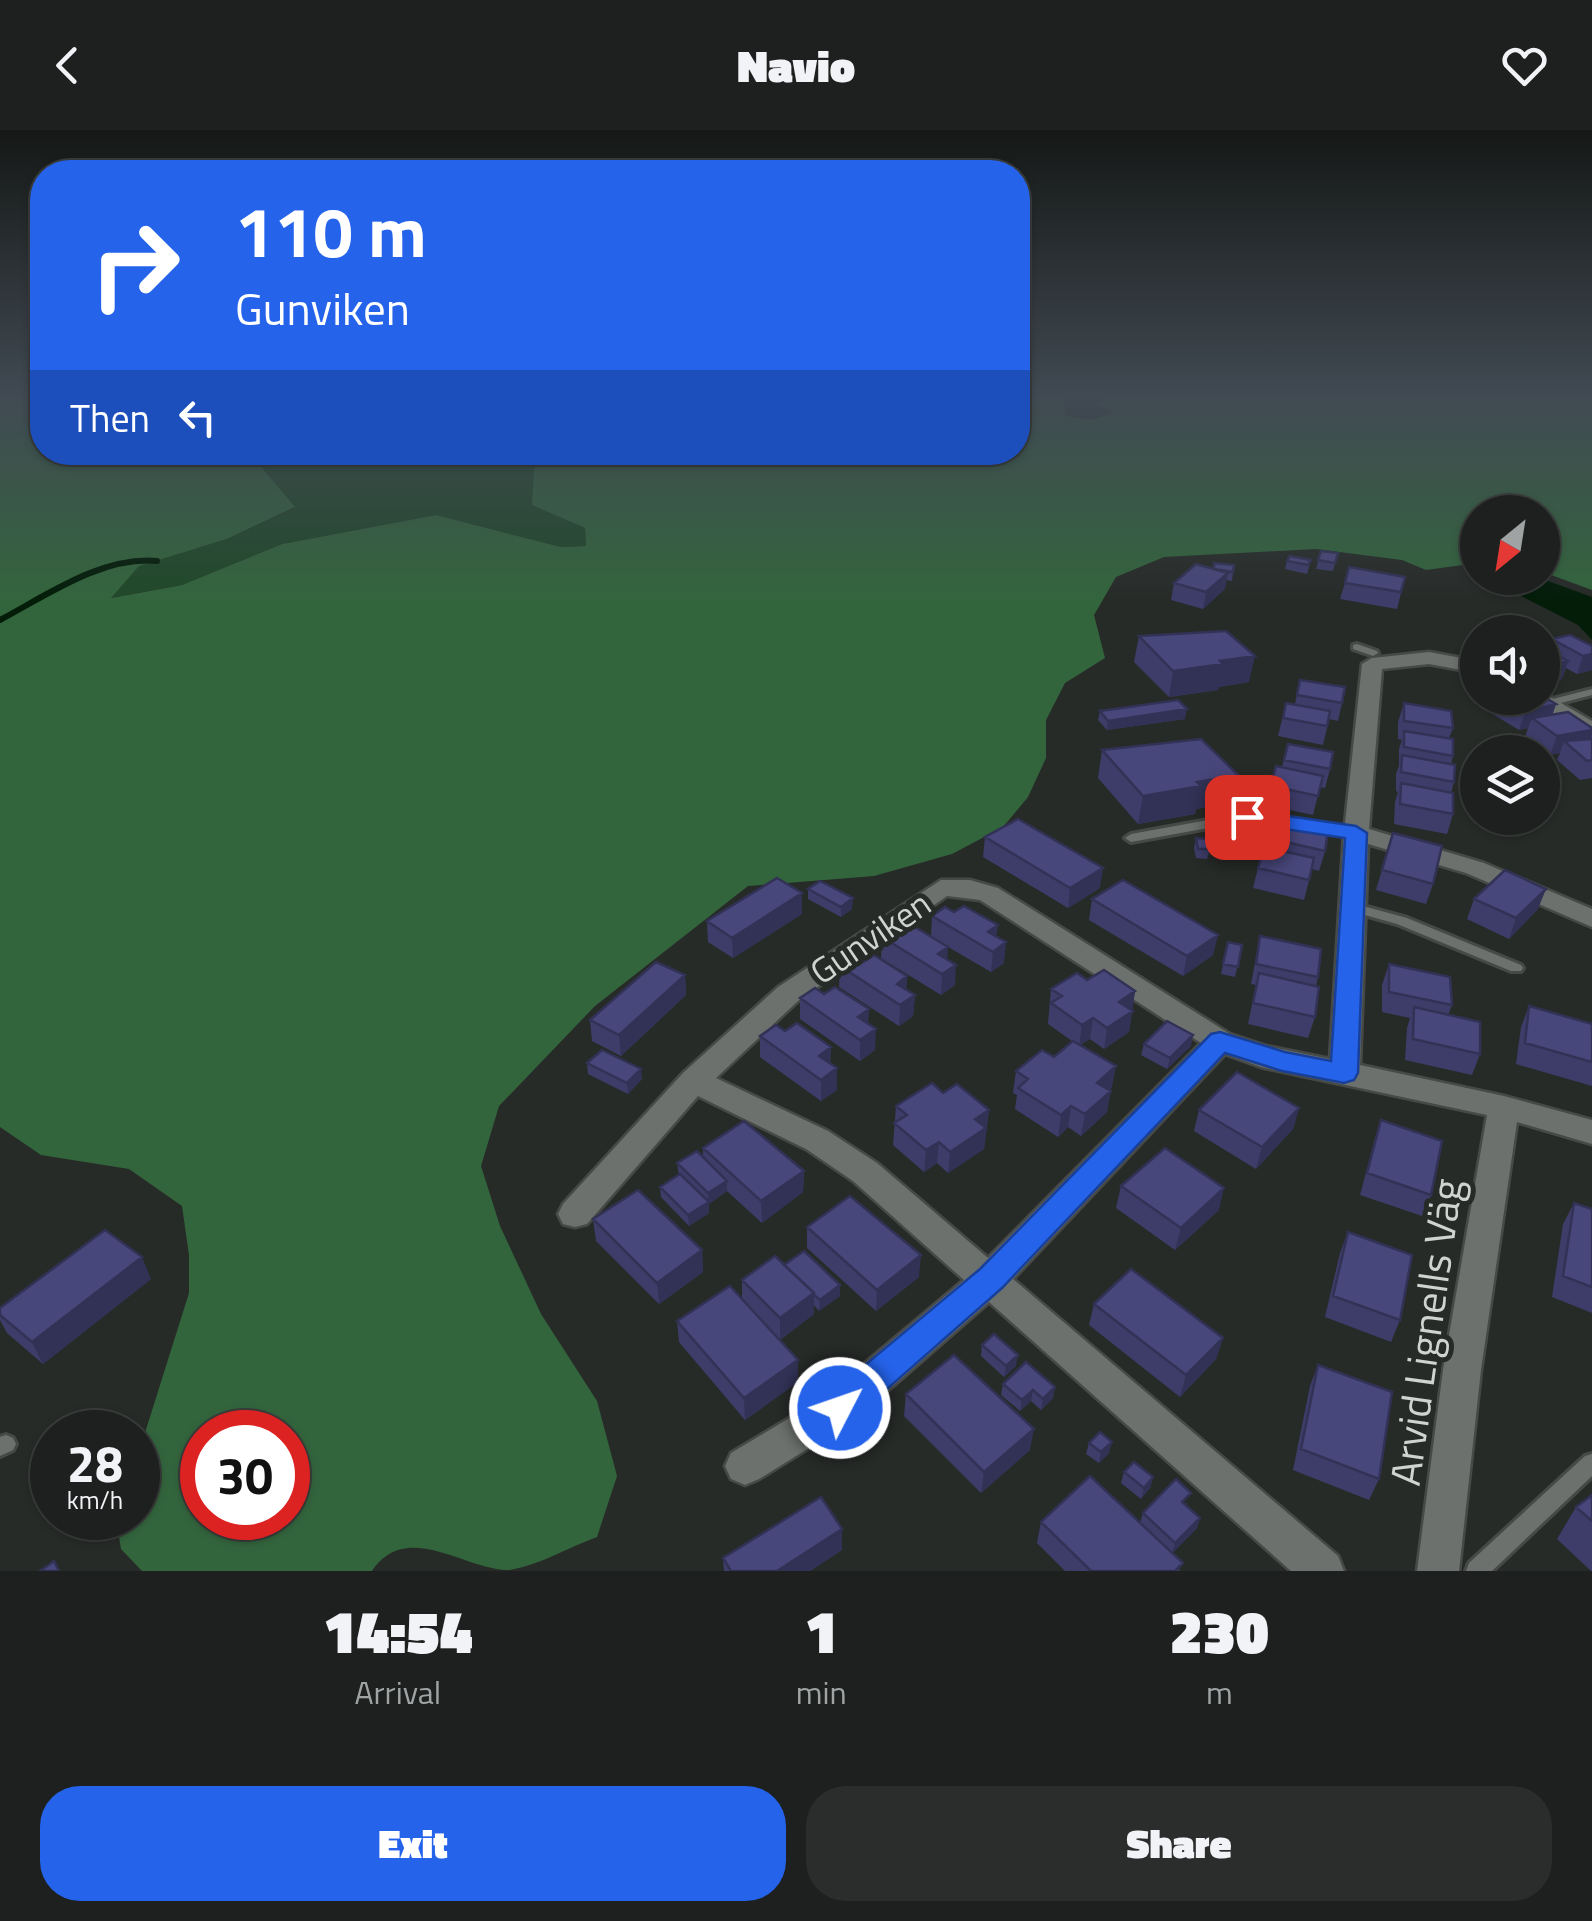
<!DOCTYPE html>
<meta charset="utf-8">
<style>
body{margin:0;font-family:"Titillium Web",sans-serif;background:#2a2d2b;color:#f1f3f6;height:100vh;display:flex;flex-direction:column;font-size:38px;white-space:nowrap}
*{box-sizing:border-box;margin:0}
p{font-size:32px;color:#a0a3a4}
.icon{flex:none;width:55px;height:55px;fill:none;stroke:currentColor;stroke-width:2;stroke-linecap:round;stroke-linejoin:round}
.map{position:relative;height:1441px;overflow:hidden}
.panel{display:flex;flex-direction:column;background:#1d201e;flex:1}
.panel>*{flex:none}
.top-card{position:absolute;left:30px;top:30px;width:1000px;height:305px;border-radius:40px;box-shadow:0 2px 8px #0004,0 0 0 2px #3b3e3c;background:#2563eb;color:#fff;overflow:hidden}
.needle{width:65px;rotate:210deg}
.controls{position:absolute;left:1460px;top:365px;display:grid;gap:20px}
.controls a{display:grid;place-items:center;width:100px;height:100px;border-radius:50%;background:#1d201e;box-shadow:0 2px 8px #0004,0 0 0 2px #3b3e3c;font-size:50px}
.speed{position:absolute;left:30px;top:1280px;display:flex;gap:20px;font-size:50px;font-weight:700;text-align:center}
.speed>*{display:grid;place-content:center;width:130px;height:130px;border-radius:50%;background:#1d201e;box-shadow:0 2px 8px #0004,0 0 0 2px #3b3e3c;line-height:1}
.speed small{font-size:25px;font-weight:400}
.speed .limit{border:15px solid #d22;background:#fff;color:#111}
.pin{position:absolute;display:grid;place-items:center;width:85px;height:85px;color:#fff;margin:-42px;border-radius:20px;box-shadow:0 5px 15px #0006}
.me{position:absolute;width:110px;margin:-55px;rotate:49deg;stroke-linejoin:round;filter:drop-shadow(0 0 8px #0008)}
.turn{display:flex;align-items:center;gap:35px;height:210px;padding:0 40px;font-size:45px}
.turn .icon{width:130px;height:130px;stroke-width:2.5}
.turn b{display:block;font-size:70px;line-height:85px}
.then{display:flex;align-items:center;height:95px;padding:0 40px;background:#0003;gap:20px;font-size:38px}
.eta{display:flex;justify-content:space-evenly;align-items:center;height:170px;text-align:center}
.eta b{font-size:60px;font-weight:800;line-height:70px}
.cta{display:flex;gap:20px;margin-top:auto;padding:20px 40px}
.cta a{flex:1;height:115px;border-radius:40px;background:#2563eb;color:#fff;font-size:40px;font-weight:800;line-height:115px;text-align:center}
.cta a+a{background:#2a2d2b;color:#f1f3f6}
header{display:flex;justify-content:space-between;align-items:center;height:130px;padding:0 40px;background:#1d201e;font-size:45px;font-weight:800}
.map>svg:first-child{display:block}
</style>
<header><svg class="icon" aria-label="back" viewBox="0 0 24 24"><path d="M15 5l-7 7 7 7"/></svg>Navio<svg class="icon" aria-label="heart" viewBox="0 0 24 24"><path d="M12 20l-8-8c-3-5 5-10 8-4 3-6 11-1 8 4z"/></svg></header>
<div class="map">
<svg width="1592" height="1441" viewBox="0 0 1592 1441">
<rect width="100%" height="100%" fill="#272b28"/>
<path fill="#204929" d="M262,323H535L533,375L585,398L586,416L561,417L436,385L282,414L182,455L109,468L138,436L227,409L294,378L257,331Z"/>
<path fill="#33653d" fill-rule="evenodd" d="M0,268H42V322L262,323L257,332L295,377L227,409L139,436L111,468L182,455L282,414L436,385L561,417L586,416L585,398L532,375L535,323L1018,322V268H1063L1066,286L1090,290L1114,283L1098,274L1106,268H1592V460L1543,442L1542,382H1478L1477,433L1426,440L1402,430L1316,419L1164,427L1116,447L1094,485L1105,528L1065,553L1046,590V628L1028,667L1003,697L952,724L874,746L748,756L595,876L499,976L481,1036L500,1096L541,1184L597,1271L617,1346L597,1407C569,1417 538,1436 509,1440C466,1441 407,1389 372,1441H142L121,1419L116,1388H138V1325L189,1163V1125L182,1076L129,1039L41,1025L0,997ZM202,1302H288V1388H202Z"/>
<path fill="#031d09" d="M1540,448L1592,467V510L1578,495L1488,449Z"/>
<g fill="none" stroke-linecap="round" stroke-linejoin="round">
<path stroke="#031d09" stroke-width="6" d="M0,490C47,465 102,426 157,431"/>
<g stroke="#464946" stroke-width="6">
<path id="lane" d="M1357,514L1377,521L1378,523L1373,526L1353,519V515Z
M1592,559V565L1549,576L1544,573L1545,571Z
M1247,683L1356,699L1362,703L1356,707L1247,691L1131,712L1125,708L1131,704Z
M1352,773L1407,788L1521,835L1523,838L1521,841H1511L1397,794L1347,780L1345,777Z
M6,1305L13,1308L16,1314L13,1320L0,1326V1307Z
M1592,1324V1346L1492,1441H1466L1469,1433L1585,1326Z"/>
</g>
<g stroke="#464946" stroke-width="5">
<path id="street" d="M1429,522L1478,531V543L1429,534L1382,539L1369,699L1484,733L1592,779V797L1466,743L1368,714L1360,935L1504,966L1592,990V1014L1517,992L1481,1240L1459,1441H1417L1443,1240L1487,985L1261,937L1225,924L1013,1149L1338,1426L1344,1441H1291L989,1172L854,1290L759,1349L745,1355L731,1349L725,1336L731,1323L826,1266L964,1150L853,1051L806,1019L698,966L587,1094L575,1097L563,1094L558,1084L563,1074L683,943L778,857L941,750H970L998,758L1230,904L1266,916L1330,929L1344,703L1362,534L1372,528ZM947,766L980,770L1201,913L988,1128L877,1033L828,1001L716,948L798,871Z
M1542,562L1592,591V608L1533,573L1531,568H1542Z"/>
</g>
<use href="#lane" fill="#6c716d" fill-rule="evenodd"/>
<use href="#street" fill="#6c716d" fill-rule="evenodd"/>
</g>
<path fill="#3e3d6a" d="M1321,421L1338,423L1333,441L1316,439Z
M1311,430L1307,444L1285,439L1287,431Z
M1213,439L1233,442L1232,451L1226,450L1225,459L1203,479L1171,470L1174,453Z
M1405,447L1397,479L1340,469L1345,453Z
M1139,506L1249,552L1219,557L1218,560L1169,567L1134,532Z
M1552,509L1592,516V540L1577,544L1566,538L1562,549L1543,554L1542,517L1548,520Z
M1300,550L1342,573L1338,591L1329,589L1323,615L1278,606L1286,573L1295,574Z
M1497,568H1542L1556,574L1552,585L1592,598V648L1580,650L1557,630L1560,623L1550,625L1525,607L1528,598L1519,600L1491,583Z
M1404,573L1453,598L1449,608L1453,626L1451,634L1454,652L1451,663L1453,684L1447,704L1394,694L1395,672L1398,662L1396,661V644L1399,636V619L1402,610L1398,609V592Z
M1100,581L1185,589L1107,600L1098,590Z
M1288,614L1330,639L1325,658L1320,657L1313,685L1266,675L1276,636L1282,637Z
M1102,620L1238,645L1232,673L1196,679L1195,684L1138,694L1098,648Z
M1276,690L1325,721L1319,741L1312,739L1304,770L1253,758L1258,738L1270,718Z
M1393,703L1433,754L1426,774L1376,760Z
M985,707L1100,758L1068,778L983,727Z
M1196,708L1210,719L1207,729L1196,728L1194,718Z
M808,759L852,779L841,787L808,769Z
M1092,769L1213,825L1183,846L1089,790Z
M1474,769L1538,779L1509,809L1467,789Z
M802,784L733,828L708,812L707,791Z
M932,786L996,807L1004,833L991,842L938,811L947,829L955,855L941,865L881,828L882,807L905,803L931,806Z
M1260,806L1318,847L1316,856L1315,887L1308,908L1248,894L1256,855L1251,854Z
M1228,812L1242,815L1235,847L1221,844Z
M863,832L907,846L906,860L915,865L913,886L899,896L839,857L840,836Z
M1389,834L1452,875L1448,885L1480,924L1472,945L1405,930L1407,898L1410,888L1382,882V855Z
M685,845L686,865L621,926L592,911L590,890Z
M1087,850L1135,861L1129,902L1104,919L1090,909L1080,915L1112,957L1109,960L1107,982L1081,1006L1068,997L1058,1007L1015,979L1017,965L1013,963L1016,941L1054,927L1072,911L1048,894L1051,859Z
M800,868L868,894L875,920L860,931L800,889Z
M1529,876L1592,894V956L1516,934L1521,897Z
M785,901L831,917L830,934L837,960L821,971L760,927V906Z
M1144,914L1191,916L1167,939L1141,925Z
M587,933L642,949L628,964L588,944Z
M943,963L989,980L984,1019L948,1043L937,1033L924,1042L893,1015L896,976Z
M1299,978L1293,999L1256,1039L1194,1001L1199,980Z
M1381,990L1431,1065L1422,1086L1360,1065L1374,1012Z
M703,1018L804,1041L803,1062L762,1093L727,1061L709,1074V1083L689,1096L661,1067L660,1057L679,1045L677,1033L703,1027Z
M1121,1056L1219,1080L1175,1120L1116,1078Z
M1574,1073L1592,1079V1183L1552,1167L1563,1094Z
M593,1089L702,1120L703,1142L659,1174L596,1111Z
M807,1097L919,1147L876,1181L807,1118Z
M1348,1102L1400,1190L1391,1212L1325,1187L1340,1123Z
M784,1135L840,1166L819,1181L814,1175V1184L780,1210L768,1197L798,1230V1252L745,1290L679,1212L677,1191L742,1169V1150Z
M151,1149L43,1234L7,1203L0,1190V1178Z
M1094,1174L1223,1208L1216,1229L1180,1267L1089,1195Z
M982,1215L1016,1236L1004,1247L981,1226Z
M1318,1235L1379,1349L1369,1370L1293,1340L1310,1256Z
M1003,1254L1055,1257L1053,1268L1041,1280L1031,1271L1020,1281L1001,1265Z
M906,1264L1030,1320L981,1363L904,1286Z
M1089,1313L1109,1323L1099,1333L1086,1324Z
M1124,1342L1153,1347L1150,1358L1141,1369L1121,1353Z
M1592,1365V1441H1591L1557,1409L1576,1377Z
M1188,1373L1186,1375L1200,1388L1197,1398L1172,1423L1180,1441H1065L1037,1413L1041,1392L1140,1393L1143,1383Z
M842,1420L810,1441H724L723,1428Z"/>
<path fill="#323256" d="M1228,443L1225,459L1203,479L1206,462Z
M1592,524V540L1577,544L1583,526Z
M1255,526L1249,552L1219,557L1218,560L1169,567L1173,541L1220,531Z
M1568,531L1562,549L1543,554L1549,536Z
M1556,574L1550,592L1532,588L1528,598L1519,600L1525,582Z
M1187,579L1185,589L1107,600L1108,591Z
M1592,600V606L1587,618L1564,611L1560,623L1550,625L1557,606Z
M1238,645L1232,673L1196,679L1195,684L1138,694L1143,666L1197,652Z
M1103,738L1100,758L1068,778L1070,758Z
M1546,759L1538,779L1509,809L1516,788Z
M802,763V784L733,828L732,808Z
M853,768L852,779L841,787V777Z
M998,795L995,815L988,802Z
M1218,805L1213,825L1183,846L1187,826Z
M1006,812L1004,833L991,842L993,822Z
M948,817L947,837L938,824Z
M956,835L955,855L941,865L942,844Z
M685,845L686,865L621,926L619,905Z
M907,846L906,867L896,874L897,854Z
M1135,861L1129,902L1104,919L1107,898L1119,872Z
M915,865L913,886L899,896L900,875Z
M869,879L868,900L858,887Z
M1093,888L1090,909L1079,916L1082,895Z
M876,899L875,920L860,931V910Z
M1193,905L1191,916L1167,939L1170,928Z
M831,917L830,938L819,926Z
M1116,936L1112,957L1093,974L1097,953Z
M837,938V960L821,971V950Z
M641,939L642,949L628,964L627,953Z
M1111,961L1107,982L1081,1006L1085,984Z
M1071,976L1068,997L1058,1007L1061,985Z
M1299,978L1293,999L1256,1039L1262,1017Z
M989,980L984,1019L948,1043L950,1022L975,989Z
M939,1012L937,1033L924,1042L926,1020Z
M804,1041L803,1062L762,1093L761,1071Z
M727,1051V1061L709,1074V1083L689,1096L688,1085L708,1072V1063Z
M1224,1058L1219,1080L1175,1120L1181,1098Z
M702,1120L703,1142L659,1174L657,1153Z
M921,1125L919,1147L876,1181L877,1160Z
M142,1127L151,1149L43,1234L32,1212Z
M840,1155V1166L819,1181L820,1170Z
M814,1163V1184L780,1210V1188Z
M1223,1208L1216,1229L1180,1267L1186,1245Z
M1018,1225L1016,1236L1004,1247L1006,1236Z
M798,1230V1252L745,1290L744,1268Z
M1055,1257L1053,1268L1041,1280L1043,1269Z
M1033,1260L1031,1271L1020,1281L1022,1270Z
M1034,1299L1030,1320L981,1363L984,1342Z
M1112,1312L1109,1323L1099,1333L1101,1322Z
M1153,1347L1150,1358L1141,1369L1144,1358Z
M1200,1388L1197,1398L1172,1424L1175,1413Z
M842,1399V1420L810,1441H777Z"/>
<path fill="#48477b" stroke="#323256" stroke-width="2.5" d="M1321,421L1338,423L1335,433L1318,430Z
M1290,426L1311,430L1308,435L1287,431Z
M1214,433L1234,435L1233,442L1214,439Z
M1196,434L1228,443L1206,462L1174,453Z
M1349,437L1405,447L1401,462L1345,453Z
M1226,501L1255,526L1220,531L1223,534L1173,541L1139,506Z
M1570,505L1592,516V524L1583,526L1552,509Z
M1542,517L1568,531L1549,536L1542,533Z
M1300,550L1345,557L1342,573L1297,565Z
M1542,566L1556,574L1525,582L1501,568H1542Z
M1178,570L1187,579L1108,591L1100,581Z
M1286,573L1330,581L1327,596L1283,588Z
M1404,573L1451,581L1453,598L1404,591Z
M1568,582L1592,598V600L1557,606L1532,588Z
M1404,601L1453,609V626L1404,617Z
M1201,609L1238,645L1197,652L1201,656L1143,666L1102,620Z
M1592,609V630L1587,631L1564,611Z
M1288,614L1333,622L1330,639L1284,630Z
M1402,625L1455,635L1454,652L1401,642Z
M1276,636L1323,646L1318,666L1271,656Z
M1401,653L1453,663V684L1400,674Z
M1018,689L1103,738L1070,758L985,707Z
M1276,690L1328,701L1325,721L1272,709Z
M1393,703L1442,716L1433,754L1382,740Z
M1196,708L1207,709L1210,719H1198Z
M1264,717L1314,728L1309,750L1258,738Z
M1505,740L1546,759L1516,788L1474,769Z
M777,748L802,763L732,808L707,791Z
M1123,750L1218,805L1187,826L1092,769Z
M820,751L853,768L841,777L808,759Z
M964,776L998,795L988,802L1006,812L993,822L932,786L945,777L954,782Z
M915,797L948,817L938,824L956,835L942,844L882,807L896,798L905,803Z
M1260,806L1321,819L1318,847L1256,834Z
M1228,812L1242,815L1238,837L1223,834Z
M874,825L907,846L897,854L915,865L900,875L840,836L854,827L863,832Z
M656,832L685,845L619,905L590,890Z
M1389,834L1450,847L1452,875L1389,862Z
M1104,840L1135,861L1119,872L1133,881L1107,898L1093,888L1082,895L1051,873L1062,866L1051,859L1077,843L1087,850Z
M1259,843L1319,857L1315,887L1253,873Z
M835,857L869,879L858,887L876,899L860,910L800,868L815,858L824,864Z
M1529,876L1592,894V932L1525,913Z
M1414,877L1480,892V924L1413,909Z
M1167,891L1193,905L1170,928L1144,914Z
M797,893L831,917L819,926L837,938L821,950L760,906L776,895L785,901Z
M1073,911L1116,936L1097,953L1111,961L1085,984L1071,976L1061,985L1018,958L1028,949L1016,941L1042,920L1054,927Z
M602,920L641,939L627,953L587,933Z
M1237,942L1299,978L1262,1017L1199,980Z
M932,953L943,963L957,954L989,980L975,989L986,998L950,1022L939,1012L926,1020L894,993L907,985L896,976Z
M1381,990L1442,1011L1431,1065L1367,1043Z
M744,991L804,1041L761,1071L703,1018Z
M1165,1018L1224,1058L1181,1098L1121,1056Z
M697,1021L727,1051L708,1063L677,1033Z
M680,1044L709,1072L688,1085L660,1057Z
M638,1060L702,1120L657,1153L593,1089Z
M850,1066L921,1125L877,1160L807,1097Z
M1574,1073L1592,1079V1157L1563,1146Z
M105,1100L142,1127L32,1212L0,1185V1178Z
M1348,1102L1412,1125L1400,1190L1333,1166Z
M804,1121L840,1155L820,1170L813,1164L814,1163L784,1135Z
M775,1126L814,1163L780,1188L742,1150Z
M1131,1139L1223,1208L1186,1245L1094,1174Z
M730,1156L798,1230L744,1268L677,1191Z
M994,1204L1018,1225L1006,1236L982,1215Z
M954,1225L1034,1299L984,1342L906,1264Z
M1026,1232L1055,1257L1043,1269L1033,1260L1022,1270L1003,1254Z
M1318,1235L1392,1262L1379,1349L1301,1319Z
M1100,1302L1112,1312L1101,1322L1089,1313Z
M1134,1332L1153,1347L1144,1358L1124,1342Z
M1090,1346L1183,1433L1175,1441H1091L1041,1392Z
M1176,1349L1191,1363L1182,1372L1200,1388L1175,1413L1143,1383Z
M1592,1365V1391L1576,1377Z
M821,1367L842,1399L777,1441H731L723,1428Z
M54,1431L59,1441H40Z"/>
<linearGradient id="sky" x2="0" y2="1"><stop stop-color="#151816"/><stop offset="0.57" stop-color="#414a53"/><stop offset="1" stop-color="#414a53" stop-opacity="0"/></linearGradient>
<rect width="1592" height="470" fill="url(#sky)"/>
<path fill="#2563eb" stroke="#184099" stroke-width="2.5" d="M1247,680L1356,696L1367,703L1358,943L1354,950L1344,953L1282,941L1225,923L1002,1158L853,1289L840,1293L828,1289L823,1278L828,1266L980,1139L1211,904L1220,902L1285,922L1331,931L1345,708L1239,692V682Z"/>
<g text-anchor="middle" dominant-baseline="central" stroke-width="10" stroke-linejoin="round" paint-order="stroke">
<g font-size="35" fill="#d0d3d0" stroke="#272b28">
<text transform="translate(870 807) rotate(-34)">Gunviken</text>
</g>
<g font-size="42" fill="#d0d3d0" stroke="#272b28">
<text transform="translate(1425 1202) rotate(-82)">Arvid Lignells Väg</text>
</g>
</g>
</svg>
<div class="controls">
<a><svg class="needle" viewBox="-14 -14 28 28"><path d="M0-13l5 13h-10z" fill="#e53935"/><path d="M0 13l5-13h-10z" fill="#a0a3a4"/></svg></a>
<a><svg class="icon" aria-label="sound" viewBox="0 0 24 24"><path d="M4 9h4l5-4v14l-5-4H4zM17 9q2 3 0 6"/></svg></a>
<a><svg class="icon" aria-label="layers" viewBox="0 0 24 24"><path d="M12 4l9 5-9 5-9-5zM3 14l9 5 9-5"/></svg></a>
</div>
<div class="speed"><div>28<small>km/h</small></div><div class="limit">30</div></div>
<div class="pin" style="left:1247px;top:687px;background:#d93025"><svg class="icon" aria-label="arrive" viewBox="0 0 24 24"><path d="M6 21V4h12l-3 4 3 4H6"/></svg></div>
<svg class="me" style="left:840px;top:1278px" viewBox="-20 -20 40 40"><circle r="17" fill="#2563eb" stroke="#fff" stroke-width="3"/><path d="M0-11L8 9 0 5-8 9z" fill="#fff"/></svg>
<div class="top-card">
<div class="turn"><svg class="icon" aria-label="right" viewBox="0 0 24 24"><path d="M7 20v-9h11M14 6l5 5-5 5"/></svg><div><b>110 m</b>Gunviken</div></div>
<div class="then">Then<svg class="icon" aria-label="left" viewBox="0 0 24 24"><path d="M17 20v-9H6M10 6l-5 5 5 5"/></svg></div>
</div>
</div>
<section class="panel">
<div class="eta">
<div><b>14:54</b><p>Arrival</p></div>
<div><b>1</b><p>min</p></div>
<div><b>230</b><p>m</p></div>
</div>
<div class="cta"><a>Exit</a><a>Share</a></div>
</section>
